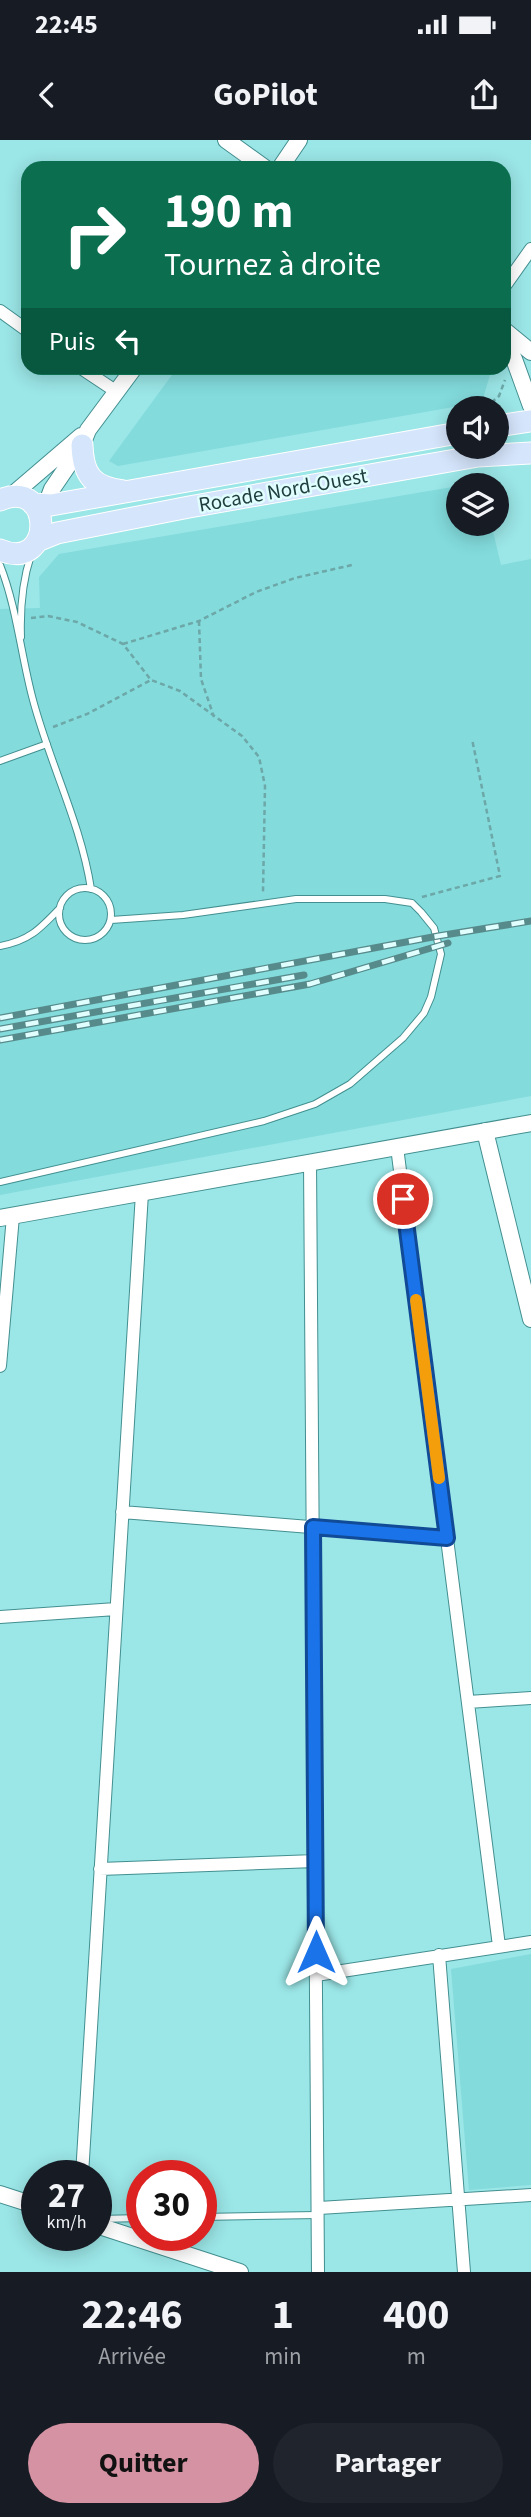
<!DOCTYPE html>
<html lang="fr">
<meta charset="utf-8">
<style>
body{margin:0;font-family:"Source Sans 3",sans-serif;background:#20242c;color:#f1f3f6;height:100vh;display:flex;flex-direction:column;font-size:26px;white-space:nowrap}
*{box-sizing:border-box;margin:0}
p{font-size:23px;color:#9ea1a6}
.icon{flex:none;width:38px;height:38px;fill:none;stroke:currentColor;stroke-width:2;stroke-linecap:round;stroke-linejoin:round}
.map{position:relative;height:2132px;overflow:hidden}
.drawer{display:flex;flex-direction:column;background:#171b24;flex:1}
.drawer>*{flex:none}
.hud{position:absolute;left:21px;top:21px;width:490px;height:214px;border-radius:21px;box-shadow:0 4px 18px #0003;background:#0b6e4f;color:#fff;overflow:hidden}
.buttons{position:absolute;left:446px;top:256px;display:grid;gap:14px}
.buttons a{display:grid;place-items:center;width:63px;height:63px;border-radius:50%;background:#171b24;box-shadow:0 4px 18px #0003;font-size:35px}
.speed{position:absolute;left:21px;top:2020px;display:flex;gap:14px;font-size:35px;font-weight:700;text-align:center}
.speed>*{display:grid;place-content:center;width:91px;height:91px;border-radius:50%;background:#171b24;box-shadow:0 4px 18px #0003;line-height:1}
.speed small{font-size:18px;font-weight:400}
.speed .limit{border:10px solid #d22;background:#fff;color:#111}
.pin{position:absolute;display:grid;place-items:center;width:60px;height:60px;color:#fff;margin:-30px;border:4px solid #fff;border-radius:50%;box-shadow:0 2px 7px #0007}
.me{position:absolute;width:77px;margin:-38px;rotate:0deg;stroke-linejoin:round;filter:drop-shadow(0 0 5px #0008)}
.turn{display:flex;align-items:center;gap:24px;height:147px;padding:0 28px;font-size:32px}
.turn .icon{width:91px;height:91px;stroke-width:2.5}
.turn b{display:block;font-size:49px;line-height:60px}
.then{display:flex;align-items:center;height:66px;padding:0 28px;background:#0003;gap:14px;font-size:26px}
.eta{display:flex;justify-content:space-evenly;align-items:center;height:119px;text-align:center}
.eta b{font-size:42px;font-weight:700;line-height:49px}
.button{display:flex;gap:14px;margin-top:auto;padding:14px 28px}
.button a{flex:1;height:80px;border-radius:42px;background:#d492a2;color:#111;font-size:28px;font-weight:700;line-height:80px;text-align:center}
.button a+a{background:#20242c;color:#f1f3f6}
.status{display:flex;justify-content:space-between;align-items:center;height:49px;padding:0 35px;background:#171b24;direction:ltr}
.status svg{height:19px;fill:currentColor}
header{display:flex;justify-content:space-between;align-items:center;height:91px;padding:0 28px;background:#171b24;font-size:32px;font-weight:700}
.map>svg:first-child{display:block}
</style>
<div class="status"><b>22:45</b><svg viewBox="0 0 49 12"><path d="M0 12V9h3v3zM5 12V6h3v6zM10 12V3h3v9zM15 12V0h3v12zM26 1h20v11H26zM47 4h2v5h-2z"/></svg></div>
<header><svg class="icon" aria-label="back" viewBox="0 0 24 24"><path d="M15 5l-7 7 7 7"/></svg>GoPilot<svg class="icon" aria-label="share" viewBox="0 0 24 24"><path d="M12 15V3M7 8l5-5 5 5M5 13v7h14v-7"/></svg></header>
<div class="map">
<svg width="531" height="2132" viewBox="0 0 531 2132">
<rect width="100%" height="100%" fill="#9be6e7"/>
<path fill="#83dbdc" d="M177,228H492L482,262L118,326L109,321Z
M458,346V383H491L501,425L531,419V956L0,1055V469L40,468L39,437L59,414Z
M531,1814V2045L469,2050L451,1829Z"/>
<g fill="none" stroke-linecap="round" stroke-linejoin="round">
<g stroke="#438f90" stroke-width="8">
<path id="service" d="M0,425C17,468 21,516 33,560C50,624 81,684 91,749
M21,497C20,468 22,442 31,415
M0,621L47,604
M59 774a26 26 0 1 1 52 0a26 26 0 1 1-52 0Z
M0,806C29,801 40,789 60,768
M0,1042L264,981L315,964L350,944L403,898L424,873L431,857L441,814L434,788L421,772L412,763L385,759H296L183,775L111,780
M201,2077L318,2075
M98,2079L142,2078"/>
</g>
<g stroke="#438f90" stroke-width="14">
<path id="minor" d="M504,147L531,109
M0,171L28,191
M81,228L117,252
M397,1007L499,1806
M310,1022L318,2132
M0,1226L13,1076
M122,1372L447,1398
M0,1477L116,1469
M468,1562L531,1558
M100,1729L315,1721
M439,1815L464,2132
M316,1835L531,1802
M82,2035L142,1053
M319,2068L531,2055"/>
</g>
<g stroke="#438f90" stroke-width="18">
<path id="tertiary" d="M226,0L265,28
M280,28L299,0
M504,190L531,212
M504,205L514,219L531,266
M11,356L81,296
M43,373L52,349L82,305L88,290L134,228
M485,991L531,1179
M0,1078L531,983
M0,2054L37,2066
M96,2085L240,2132"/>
</g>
<g stroke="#fff" stroke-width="23">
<path id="primary" d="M497,286L531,281
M82,305C83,336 93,347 123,351
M0,360C54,337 55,433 0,410
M33,364L51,365L458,293
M37,401L57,393L189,367L478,316L531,313"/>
</g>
<path stroke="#6da7a8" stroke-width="2.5" stroke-dasharray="5 3.5" stroke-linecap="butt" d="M485,268L499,256L505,240
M31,478L48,476L77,482L123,504L151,540L180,551L242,596L259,617L265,646L263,752
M199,481L201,539L214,577
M123,504L199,481L256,452L295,438L352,425
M53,587L87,574L151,540
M422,757L500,736L472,599"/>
<use href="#service" stroke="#fff" stroke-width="6"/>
<use href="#minor" stroke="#fff" stroke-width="12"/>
<use href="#tertiary" stroke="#fff" stroke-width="16"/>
<use href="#primary" stroke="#d5e5fb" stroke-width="21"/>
<g stroke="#578a8b" stroke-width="7">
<path id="rail" d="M0,878L438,796L531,781
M0,889L304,835
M0,900L310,844L448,803"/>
</g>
<use href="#rail" stroke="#e1fefe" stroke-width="4.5" stroke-dasharray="13" stroke-linecap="butt"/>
</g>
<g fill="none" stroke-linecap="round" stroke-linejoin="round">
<g stroke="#114b97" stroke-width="18">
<path id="route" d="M316,1812L313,1387L447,1398L403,1059"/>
</g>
<use href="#route" stroke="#1a73e8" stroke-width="12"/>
<path stroke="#f59e0b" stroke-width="12" d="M416,1160L439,1338"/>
</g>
<g text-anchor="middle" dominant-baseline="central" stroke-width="5" stroke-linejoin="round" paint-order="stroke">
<g font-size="21" fill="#1e3d3d" stroke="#e1fefe">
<text transform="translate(283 350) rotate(-10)">Rocade Nord-Ouest</text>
</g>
</g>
</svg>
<div class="buttons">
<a><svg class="icon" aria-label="sound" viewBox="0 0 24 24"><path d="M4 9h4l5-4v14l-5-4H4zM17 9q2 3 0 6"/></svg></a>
<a><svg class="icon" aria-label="layers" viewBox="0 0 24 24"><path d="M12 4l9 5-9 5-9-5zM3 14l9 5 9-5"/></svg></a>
</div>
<div class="speed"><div>27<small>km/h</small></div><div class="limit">30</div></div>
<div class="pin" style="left:403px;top:1059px;background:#d93025"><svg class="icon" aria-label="arrive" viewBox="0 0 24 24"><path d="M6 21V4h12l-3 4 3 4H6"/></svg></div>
<svg class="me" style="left:316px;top:1812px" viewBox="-20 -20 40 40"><path d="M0-17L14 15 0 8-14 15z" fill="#1a73e8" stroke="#fff" stroke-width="4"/></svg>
<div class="hud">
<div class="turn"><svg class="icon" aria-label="right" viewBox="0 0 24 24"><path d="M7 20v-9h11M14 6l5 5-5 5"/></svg><div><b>190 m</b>Tournez à droite</div></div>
<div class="then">Puis<svg class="icon" aria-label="left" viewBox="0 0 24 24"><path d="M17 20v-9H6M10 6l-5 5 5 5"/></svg></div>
</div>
</div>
<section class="drawer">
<div class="eta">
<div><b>22:46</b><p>Arrivée</p></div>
<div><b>1</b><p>min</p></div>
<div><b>400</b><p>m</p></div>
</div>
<div class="button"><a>Quitter</a><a>Partager</a></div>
</section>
